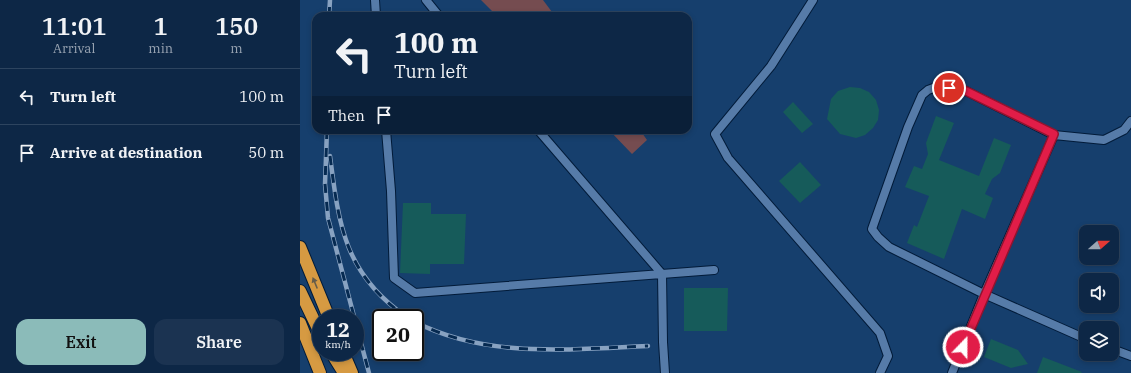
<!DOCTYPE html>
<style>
body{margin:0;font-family:"IBM Plex Serif",serif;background:#1b3351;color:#f1f3f6;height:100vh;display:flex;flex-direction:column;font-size:15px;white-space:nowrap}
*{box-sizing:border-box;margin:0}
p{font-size:13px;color:#9aa5b3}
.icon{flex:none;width:22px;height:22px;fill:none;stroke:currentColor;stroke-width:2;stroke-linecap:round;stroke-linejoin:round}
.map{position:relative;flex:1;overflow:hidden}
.panel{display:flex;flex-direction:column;background:#0d2746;width:300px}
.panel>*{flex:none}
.guide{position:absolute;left:12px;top:12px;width:380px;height:122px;border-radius:12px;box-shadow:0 2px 6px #0003,0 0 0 1px #2d445f;background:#0d2746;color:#f1f3f6;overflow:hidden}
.needle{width:26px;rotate:69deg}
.fabs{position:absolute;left:779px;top:225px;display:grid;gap:8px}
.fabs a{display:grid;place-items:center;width:40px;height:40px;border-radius:8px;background:#0d2746;box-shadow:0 2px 6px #0003,0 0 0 1px #2d445f;font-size:20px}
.speed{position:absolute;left:12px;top:309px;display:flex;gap:8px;font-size:20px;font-weight:700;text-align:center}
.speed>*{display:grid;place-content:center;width:52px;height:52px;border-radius:50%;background:#0d2746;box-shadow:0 2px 6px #0003,0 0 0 1px #2d445f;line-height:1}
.speed small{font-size:10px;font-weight:400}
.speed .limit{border:2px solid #111;border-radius:6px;background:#fff;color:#111}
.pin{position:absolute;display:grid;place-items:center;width:34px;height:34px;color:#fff;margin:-17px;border:2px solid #fff;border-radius:50%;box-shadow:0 1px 4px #0007}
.me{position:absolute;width:44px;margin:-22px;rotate:22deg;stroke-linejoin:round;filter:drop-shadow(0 0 3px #0008)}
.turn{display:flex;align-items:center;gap:14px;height:84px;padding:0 16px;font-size:18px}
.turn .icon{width:52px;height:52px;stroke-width:2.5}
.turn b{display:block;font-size:28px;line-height:34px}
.then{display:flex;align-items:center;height:38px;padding:0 16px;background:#0003;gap:8px;font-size:15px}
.eta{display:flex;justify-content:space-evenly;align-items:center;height:68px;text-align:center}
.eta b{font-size:24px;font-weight:600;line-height:28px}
.primary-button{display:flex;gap:8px;margin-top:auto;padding:8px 16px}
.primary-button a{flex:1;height:46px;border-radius:12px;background:#8bbbb9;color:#111;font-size:16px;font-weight:600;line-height:46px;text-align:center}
.primary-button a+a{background:#1b3351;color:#f1f3f6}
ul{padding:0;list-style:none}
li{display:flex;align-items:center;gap:12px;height:56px;padding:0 16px;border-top:1px solid #2d445f}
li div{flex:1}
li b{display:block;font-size:15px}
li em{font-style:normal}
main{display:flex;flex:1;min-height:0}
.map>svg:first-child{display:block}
</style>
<main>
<section class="panel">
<div class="eta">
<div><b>11:01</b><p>Arrival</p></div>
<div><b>1</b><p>min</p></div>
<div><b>150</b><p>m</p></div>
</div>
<ul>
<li><svg class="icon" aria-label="left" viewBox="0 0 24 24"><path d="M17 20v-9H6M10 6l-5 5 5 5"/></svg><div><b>Turn left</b></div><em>100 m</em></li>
<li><svg class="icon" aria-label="arrive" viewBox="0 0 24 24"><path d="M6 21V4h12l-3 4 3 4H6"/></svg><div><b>Arrive at destination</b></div><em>50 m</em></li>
</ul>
<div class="primary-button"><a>Exit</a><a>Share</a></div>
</section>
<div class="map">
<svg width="831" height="373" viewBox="0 0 831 373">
<rect width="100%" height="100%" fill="#11345d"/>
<path fill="#163f6d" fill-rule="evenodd" d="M0,0H831V373H0ZM16,16H388V130H16ZM786,232H812V258H786ZM786,280H812V306H786ZM21,318H55V352H21ZM81,318H115V352H81ZM786,328H812V354H786Z"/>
<path fill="#754c50" d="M181,0H243L255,16H197Z
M309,130H340L347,140L332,154Z"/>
<path fill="#165b5a" d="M550,87L560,88L569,92L576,100L579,110L578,120L573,128L565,135L556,138L540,134L527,119L531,99L538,91Z
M493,102L513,124L502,133L483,112Z
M636,116L654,123L639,160L679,176L694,138L711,145L700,173L692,179L685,194L693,198L685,219L662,209L644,259L607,243L614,225L617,227L629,196L605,187L614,166L622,169L628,154L626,143Z
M500,162L521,185L500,203L479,181Z
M103,203H131V214H166L164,264H130V274L100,273Z
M384,288H428L427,331H384Z
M691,339L718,350L728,364L711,368L684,357Z
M743,357L782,372L781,373H737Z"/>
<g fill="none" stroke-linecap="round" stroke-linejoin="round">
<g stroke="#021b39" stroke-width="10">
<path id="lane" d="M75,0L76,16
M126,0L139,16
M513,0L471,66L415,134L428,158L580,333L588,356L580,373
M86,130L91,191L94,278L115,293L414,270
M238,130L362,274L363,342L365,373
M754,135L684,294L786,339
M812,349L831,356
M652,373L684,294L589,247L578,237L572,229L608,127L622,95L628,90L636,87L666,91L754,135L804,140L824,130L831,121"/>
</g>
<g stroke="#021b39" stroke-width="14">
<path id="highway" d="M0,247L29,318
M0,291L21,335
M0,323L20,373
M31,352L44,373
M43,352L52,373"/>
</g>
<use href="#lane" stroke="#567ba8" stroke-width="8"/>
<use href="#highway" stroke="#d69a42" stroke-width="12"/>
<g stroke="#88a2c1" stroke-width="4.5">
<path id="rail" d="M29,16L30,0
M27,130L25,184L28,218L69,373
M30,156C39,227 45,275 108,318
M115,322C188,359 269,349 348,346"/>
</g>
<use href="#rail" stroke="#062a51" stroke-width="3" stroke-dasharray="9" stroke-linecap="butt"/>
</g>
<defs><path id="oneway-solid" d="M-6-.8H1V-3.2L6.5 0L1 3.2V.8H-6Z"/></defs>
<use fill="#645c4a" href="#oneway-solid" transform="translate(15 283) rotate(-112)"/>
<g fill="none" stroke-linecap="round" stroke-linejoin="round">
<g stroke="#92132f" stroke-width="10">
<path id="route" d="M649,88L666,91L754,134L663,347"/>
</g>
<use href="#route" stroke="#e11d48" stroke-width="7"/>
</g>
</svg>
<div class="fabs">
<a><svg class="needle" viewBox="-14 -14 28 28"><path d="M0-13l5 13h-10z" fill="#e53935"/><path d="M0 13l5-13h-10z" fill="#9aa5b3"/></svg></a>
<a><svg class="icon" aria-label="sound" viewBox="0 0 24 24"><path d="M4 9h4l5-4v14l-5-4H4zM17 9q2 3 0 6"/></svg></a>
<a><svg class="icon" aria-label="layers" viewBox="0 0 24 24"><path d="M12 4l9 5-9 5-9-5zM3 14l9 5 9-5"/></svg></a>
</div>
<div class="speed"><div>12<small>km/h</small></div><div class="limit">20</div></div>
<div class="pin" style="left:649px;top:88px;background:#d93025"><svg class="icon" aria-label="arrive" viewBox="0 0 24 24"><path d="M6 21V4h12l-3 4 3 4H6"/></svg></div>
<svg class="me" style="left:663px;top:347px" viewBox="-20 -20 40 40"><circle r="17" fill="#e11d48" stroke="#fff" stroke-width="3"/><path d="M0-11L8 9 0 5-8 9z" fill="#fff"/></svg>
<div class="guide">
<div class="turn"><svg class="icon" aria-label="left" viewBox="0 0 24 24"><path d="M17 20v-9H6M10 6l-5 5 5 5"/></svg><div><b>100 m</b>Turn left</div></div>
<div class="then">Then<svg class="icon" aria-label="arrive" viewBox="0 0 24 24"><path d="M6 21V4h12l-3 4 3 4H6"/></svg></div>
</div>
</div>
</main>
